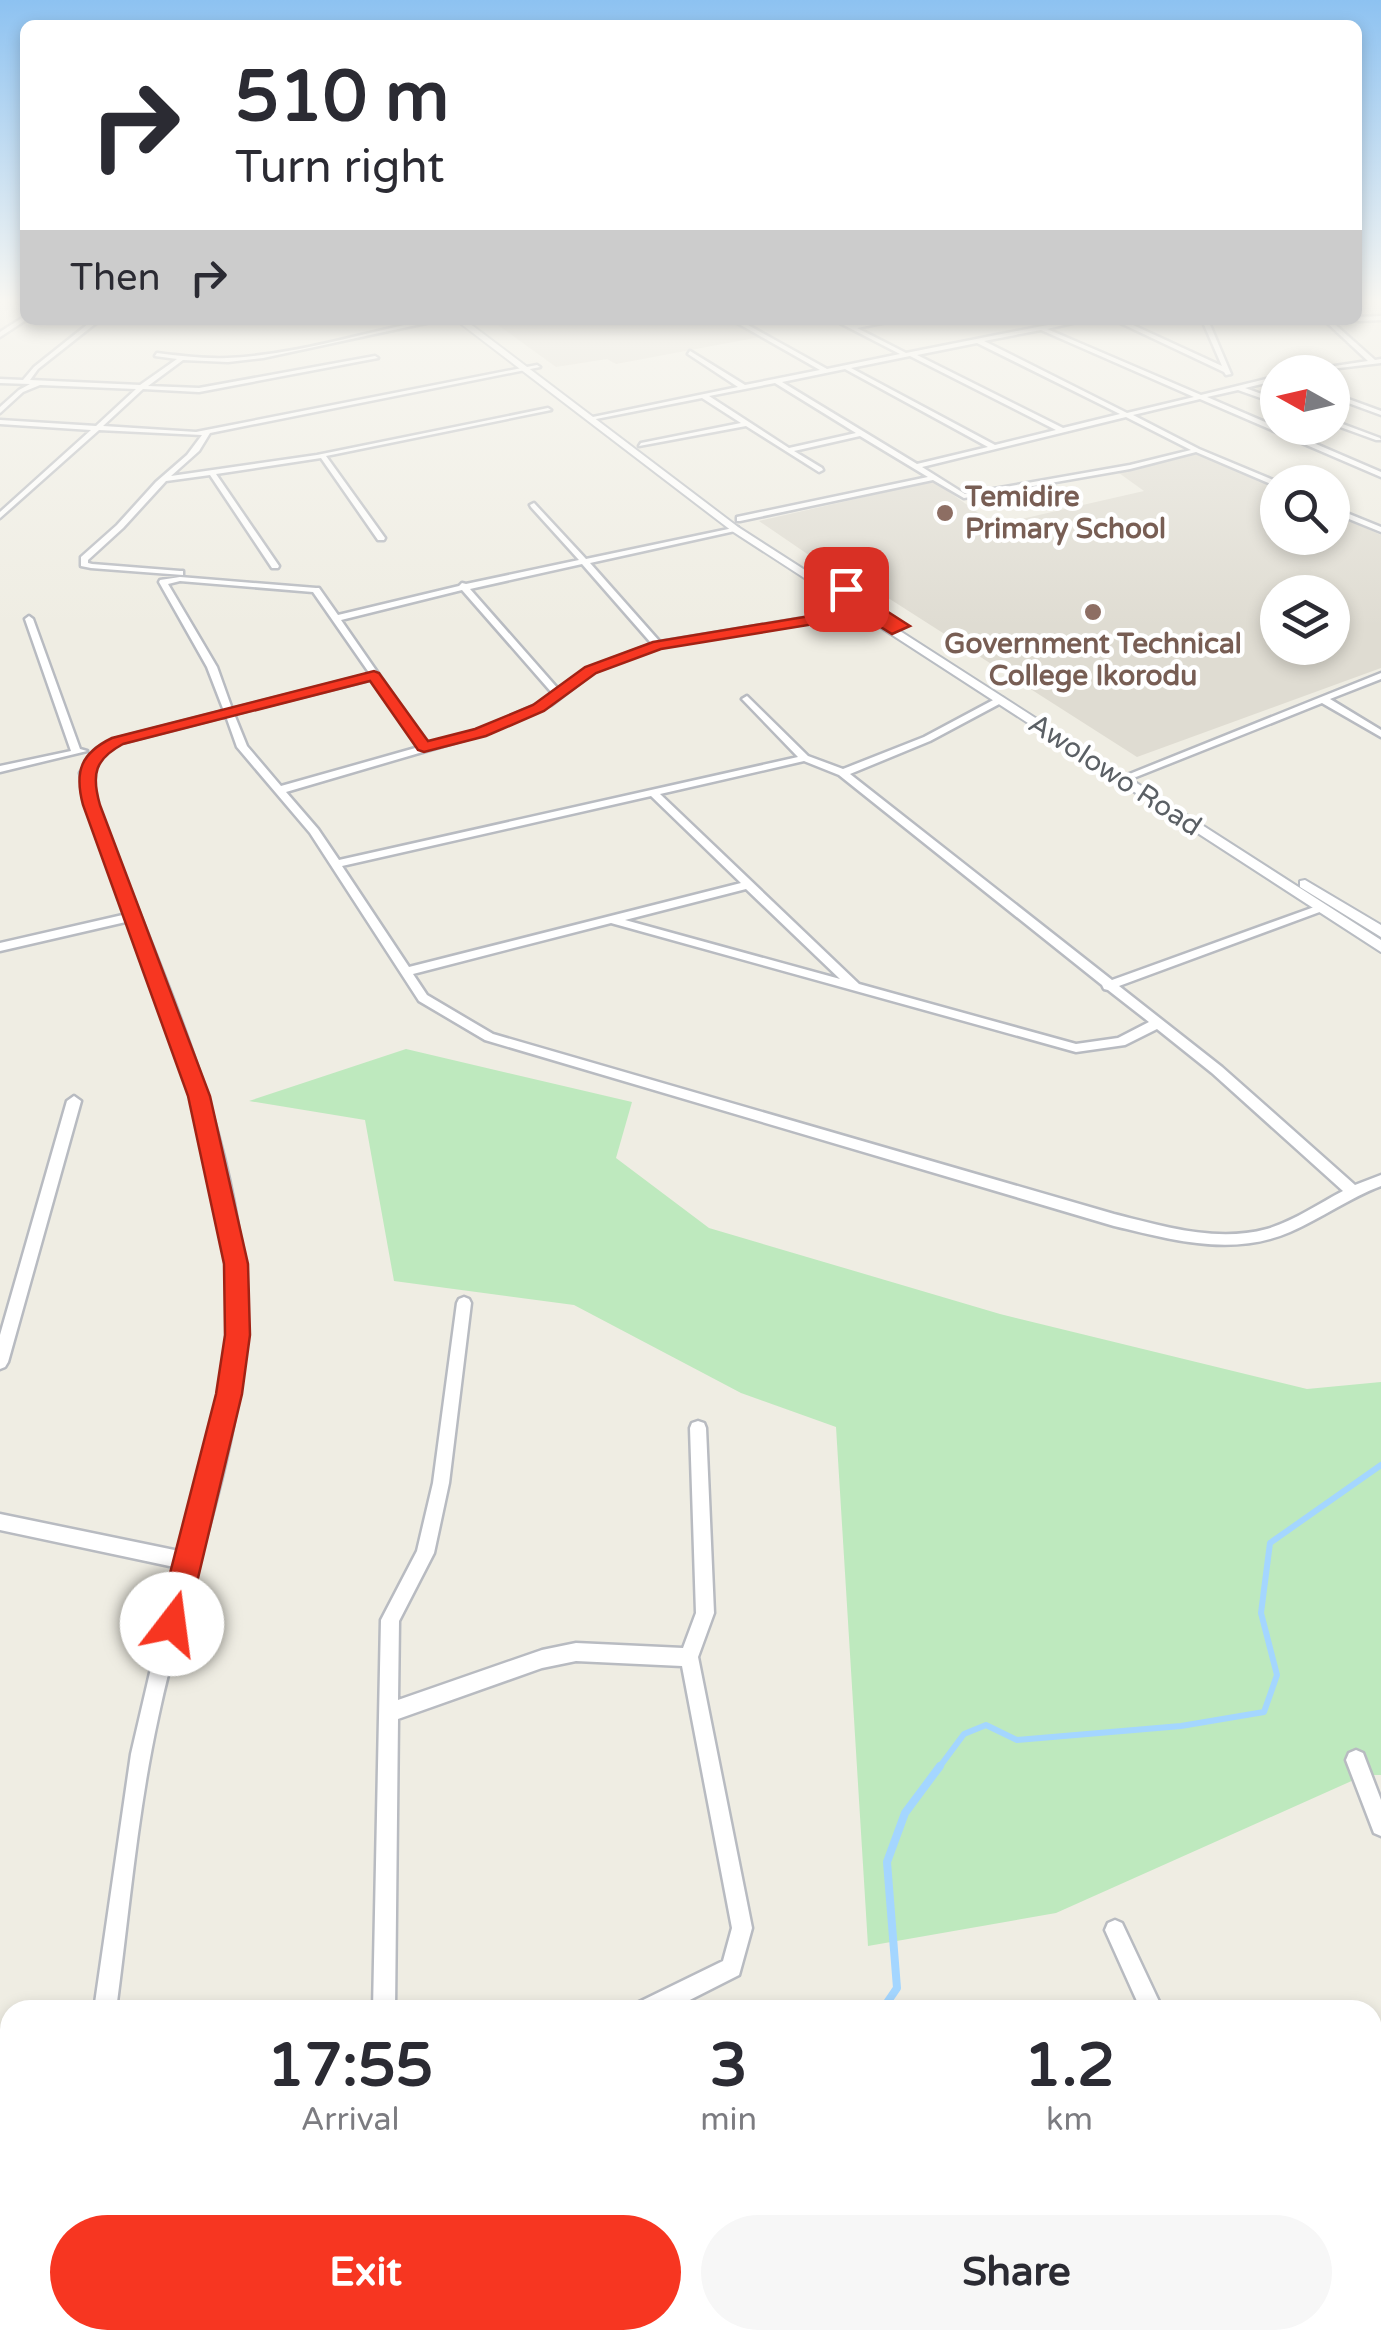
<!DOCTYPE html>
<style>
body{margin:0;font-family:"Varela Round",sans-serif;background:#f7f7f7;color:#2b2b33;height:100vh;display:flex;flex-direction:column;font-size:38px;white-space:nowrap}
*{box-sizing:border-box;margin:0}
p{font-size:32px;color:#7c7c81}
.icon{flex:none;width:55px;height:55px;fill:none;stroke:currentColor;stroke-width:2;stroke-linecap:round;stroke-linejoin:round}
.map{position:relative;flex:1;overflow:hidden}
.details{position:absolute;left:0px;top:2000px;width:1382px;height:350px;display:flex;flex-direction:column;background:#fff;border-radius:30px 30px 0 0;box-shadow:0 5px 15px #0003}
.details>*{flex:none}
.banner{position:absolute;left:20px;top:20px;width:1342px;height:305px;border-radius:15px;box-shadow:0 5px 15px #0003;background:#fff;color:#2b2b33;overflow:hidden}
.needle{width:65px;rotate:278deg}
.tools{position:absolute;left:1260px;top:355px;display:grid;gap:20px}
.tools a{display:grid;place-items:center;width:90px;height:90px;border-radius:50%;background:#fff;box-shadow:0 5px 15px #0003;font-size:50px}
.pin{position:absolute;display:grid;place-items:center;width:85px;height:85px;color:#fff;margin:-42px;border-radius:20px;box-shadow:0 5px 15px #0006}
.me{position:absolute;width:110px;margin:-55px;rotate:15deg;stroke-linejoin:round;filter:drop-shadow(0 0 8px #0008)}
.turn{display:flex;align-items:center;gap:35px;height:210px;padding:0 50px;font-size:45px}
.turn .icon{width:130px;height:130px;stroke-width:2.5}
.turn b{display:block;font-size:70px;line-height:85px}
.then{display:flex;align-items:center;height:95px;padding:0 50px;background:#0003;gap:20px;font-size:38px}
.eta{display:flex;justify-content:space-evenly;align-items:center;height:170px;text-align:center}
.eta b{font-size:60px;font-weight:700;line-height:70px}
.button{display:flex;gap:20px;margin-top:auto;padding:20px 50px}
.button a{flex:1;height:115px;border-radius:60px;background:#f73621;color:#fff;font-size:40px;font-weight:700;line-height:115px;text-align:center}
.button a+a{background:#f7f7f7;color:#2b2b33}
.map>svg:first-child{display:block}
</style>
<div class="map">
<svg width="1381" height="2350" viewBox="0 0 1381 2350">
<rect width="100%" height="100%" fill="#efede3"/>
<path fill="#dfdcd2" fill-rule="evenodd" d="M491,320H730L760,337L616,364L607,359L556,367Z
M1198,453L1277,489L1278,538H1332L1333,513L1381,535V668L1137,757L871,587L860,590L759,521L934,481L995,525L1144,491L1119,473ZM1278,592H1332V648H1278Z"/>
<path fill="#bee9be" d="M406,1049L632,1102L616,1158L709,1228L1000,1314L1307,1389L1381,1382V1775H1365L1056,1913L868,1946L836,1427L741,1393L574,1305L394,1281L365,1120L249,1101Z"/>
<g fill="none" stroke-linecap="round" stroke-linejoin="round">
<path stroke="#a4d6ff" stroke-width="6" d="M938,1769L964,1734L986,1725L1017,1740L1181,1726L1264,1712L1277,1675L1261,1613L1270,1543L1381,1465"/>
<path stroke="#a4d6ff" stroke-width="8" d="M882,2010L897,1988L887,1862L905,1813L940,1766
M692,2350L694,2340"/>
<g stroke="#b8bbc1" stroke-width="5">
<path id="street" d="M25,316L26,320L0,337V332Z
M1381,316V320L1358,321L1356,320L1358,317Z
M93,320H100L38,369L30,380L140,385L177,359L155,356L157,353C181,356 204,359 227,358C296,355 362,333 428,320H440L263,358L228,362L183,360L148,386L199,388L375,356L378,358L199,392L143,389L103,426L196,432L537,365L540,367L210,433L199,451L171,476L317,455L548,408L551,410L326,456L385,538L384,540H378L321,458L216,474L279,566L278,568H272L210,475L166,481L123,528L88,560V563L92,564L180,571H183V575L91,568L81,566V557L117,525L156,482L187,455L202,435L99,430L0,518V512L91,430L0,424V420L96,426L136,389L40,385L23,392L0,413V407L19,390L30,384L0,383V379L23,380L34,367Z
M732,320H739L827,369L900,354L834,320H841L852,325L897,320L857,328L906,353L1073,320H1085L1047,329L1201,395L1278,376V380L1245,388L1278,400V404L1238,390L1207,397L1381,472V477L1200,399L1133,415L1199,449L1278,482V487L1196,452L1130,469L964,498L933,480L740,521H737V517L928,477L860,436L794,451L822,468L823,470L819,472L746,426L639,446L641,443L741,423L702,398L591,420L588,418L738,387L688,354L690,351L745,385L820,370ZM1041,330L1194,397L1127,413L984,341ZM977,343L1120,414L1063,428L917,355ZM910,356L1056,430L995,445L851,368ZM845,369L988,447L917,464L782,382ZM775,383L856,433L789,448L709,396ZM1126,417L1191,450L1130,465L965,494L922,467Z
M1114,320H1122L1222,366L1202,320H1208L1231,374L1226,375L1224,372Z
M1324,320H1330L1375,360L1381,359V363L1305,372L1308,370L1368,361Z
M1332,393L1381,411V415L1332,397Z
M1332,420L1380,438L1381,440H1376L1332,424Z
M534,503L586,559L738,527V531H735L590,563L660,642L865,608L869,611L865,614L660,647L594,672L551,705L484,734L286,792L318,829L339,860L798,757L744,701L742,699L747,696L808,756L843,769L924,737L997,698H1003V702L930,741L850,774L1112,980L1317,906H1325V910L1119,986L1222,1067L1355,1185L1381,1175V1186C1349,1198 1322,1218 1290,1232C1232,1257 1173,1240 1114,1226L485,1040L419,1001L310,833L237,747L226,716L121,743L103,753L90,773L97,805C152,953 228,1107 243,1266C258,1420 189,1569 158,1718C137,1814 129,1913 116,2010H94L131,1754L152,1664L179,1568L0,1530V1514L184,1552C205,1476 229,1398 230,1320C233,1182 178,1047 130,921L0,951V943L127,914L87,805L80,773L96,749L115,739L224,711L207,667L159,582L160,580L180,577L316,588H319L338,615L459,586L462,583L466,584L579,560L531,507L530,505ZM582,564L652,644L588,668L559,690L470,589ZM180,581L313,592L370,674L232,709L217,667L168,584ZM462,590L553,694L545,701L478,730L427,744L341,620ZM373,679L419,747L281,786L247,746L234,714ZM804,761L839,775L1102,985L1104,989L1108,990L1149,1022L1118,1038L1076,1044L859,984L660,794ZM651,796L741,883L409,967L342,866ZM746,889L840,979L625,920ZM611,923L1076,1052L1125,1045L1157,1029L1212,1073L1343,1191C1318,1204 1294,1221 1267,1229C1216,1243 1163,1226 1114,1214L493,1034L427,995L413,974Z
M1332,507L1381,527V532L1332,512Z
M29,616L33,619L80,749L87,751L0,772V766L71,751L25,619Z
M1381,673V679L1330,699L1381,730V737L1322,703L1136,777L1127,775Z
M74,1096L81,1101L8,1362L5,1367L0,1369V1335L67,1101Z
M464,1297L469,1299L471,1303L449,1483L434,1553L399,1621L398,1700L542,1650L576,1643L683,1648L696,1613L690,1428L692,1423L698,1421L704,1423L706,1428L714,1613L698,1657L752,1928L739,1975L670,2010H636L639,2002L723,1961L732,1928L682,1666L576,1661L542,1668L398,1719L395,2010H373L381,1620L417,1551L433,1483L457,1303L459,1299Z
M1356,1750L1363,1753L1381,1800V1836L1374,1833L1346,1760L1349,1753Z
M1115,1920L1122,1923L1163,2010H1141L1105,1930L1108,1923Z
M48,2340H72L71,2350H47Z
M194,2340H227L222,2350H189Z
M1137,2340H1172L1177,2350H1142Z
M1219,2340H1297L1294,2349L1291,2350H1213L1216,2341Z"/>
</g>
<g stroke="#b9bdc3" stroke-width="4">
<path id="secondary" d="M456,320H465L738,527L1381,940V952L732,531Z
M1305,880L1381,925V937L1300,887V881Z"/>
</g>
<use href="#street" fill="#fff" fill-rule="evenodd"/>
<use href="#secondary" fill="#fff" fill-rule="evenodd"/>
</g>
<linearGradient id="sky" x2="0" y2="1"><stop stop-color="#8dc2f1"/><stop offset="0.48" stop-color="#f8f7f2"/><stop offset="1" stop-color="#f8f7f2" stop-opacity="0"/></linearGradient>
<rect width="1381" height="627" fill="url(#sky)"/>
<path fill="#f73621" stroke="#a12315" stroke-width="2.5" d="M846,585L910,626L892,634L863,616L661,649L596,673L544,711L486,736L424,752L418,750L370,681L123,744C95,759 91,774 100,805L210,1096L248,1264L250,1335L242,1394L187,1624L182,1634L172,1639L162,1634L157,1624L216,1394L225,1335L224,1264L188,1096L83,805C74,771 81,753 112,738L374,671L379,673L428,741L475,729L533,705L585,667L653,642L864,607L841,592V586Z"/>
<g fill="#8d6e63" stroke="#fff" stroke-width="4">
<circle cx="945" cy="513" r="10"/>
<circle cx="1093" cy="612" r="10"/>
</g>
<g text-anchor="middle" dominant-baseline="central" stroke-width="9" stroke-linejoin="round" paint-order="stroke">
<g font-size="28" font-weight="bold" fill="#785e54" stroke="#fff" text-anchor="start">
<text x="965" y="497">Temidire<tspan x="965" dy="32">Primary School</tspan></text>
<text x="1093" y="644" text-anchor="middle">Government Technical<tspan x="1093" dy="32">College Ikorodu</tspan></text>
</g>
<g font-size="28" fill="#5b6065" stroke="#fff">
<text transform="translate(1115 775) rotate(33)">Awolowo Road</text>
</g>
</g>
</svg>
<div class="tools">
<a><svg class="needle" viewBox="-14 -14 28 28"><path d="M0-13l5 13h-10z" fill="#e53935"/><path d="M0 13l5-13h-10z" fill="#7c7c81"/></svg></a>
<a><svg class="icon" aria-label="search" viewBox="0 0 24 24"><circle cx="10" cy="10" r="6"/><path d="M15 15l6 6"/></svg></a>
<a><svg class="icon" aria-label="layers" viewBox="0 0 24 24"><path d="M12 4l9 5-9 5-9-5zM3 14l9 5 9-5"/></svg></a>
</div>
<div class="pin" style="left:846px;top:589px;background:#d93025"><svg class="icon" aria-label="arrive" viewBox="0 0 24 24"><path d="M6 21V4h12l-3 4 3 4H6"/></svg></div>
<svg class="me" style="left:172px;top:1624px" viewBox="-20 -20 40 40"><circle r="19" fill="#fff"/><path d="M0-13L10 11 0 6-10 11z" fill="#f73621"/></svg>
<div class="banner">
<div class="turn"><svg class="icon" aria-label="right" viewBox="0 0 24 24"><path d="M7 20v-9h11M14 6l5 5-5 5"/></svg><div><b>510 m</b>Turn right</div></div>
<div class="then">Then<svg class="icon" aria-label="right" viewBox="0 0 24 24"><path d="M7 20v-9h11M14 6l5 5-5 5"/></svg></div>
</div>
<section class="details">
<div class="eta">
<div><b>17:55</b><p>Arrival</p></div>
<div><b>3</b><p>min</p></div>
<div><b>1.2</b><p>km</p></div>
</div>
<div class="button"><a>Exit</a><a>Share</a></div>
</section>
</div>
